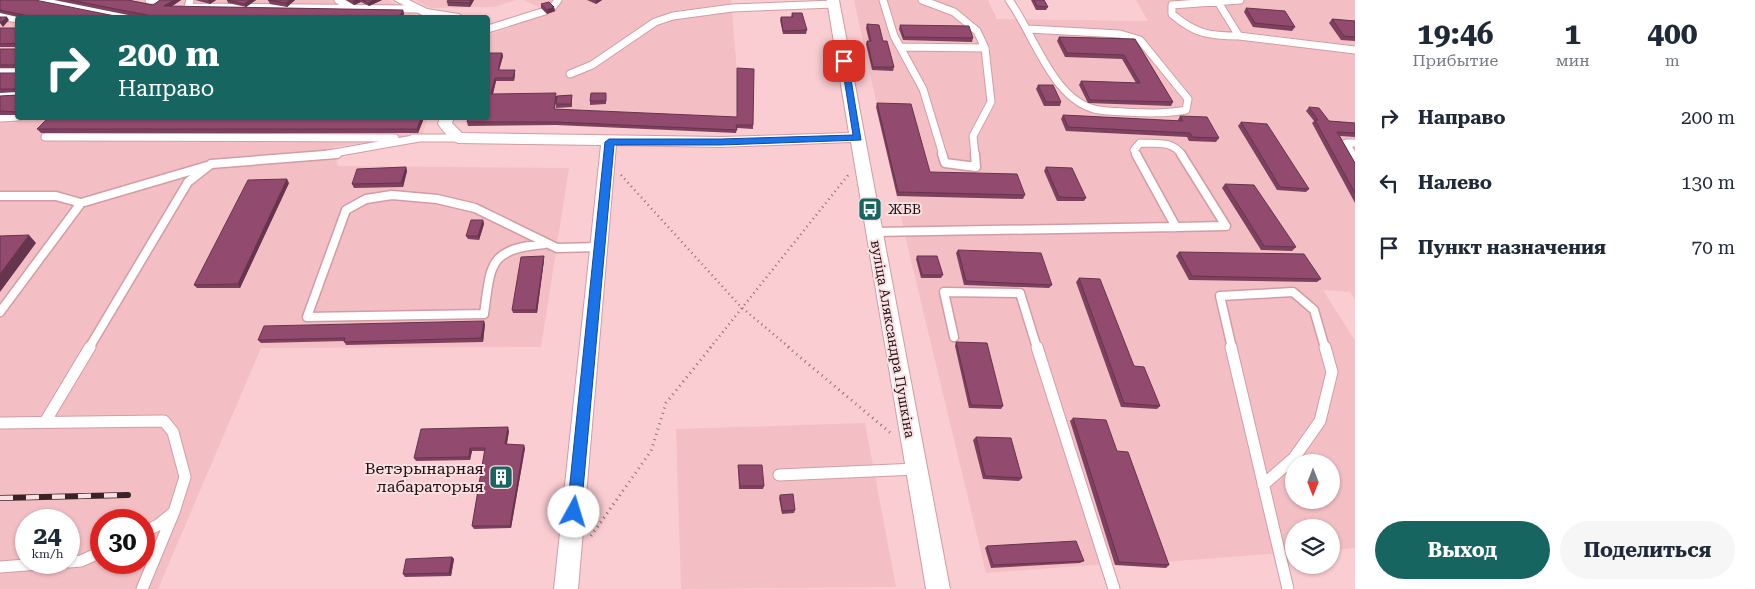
<!DOCTYPE html>
<html lang="ru">
<meta charset="utf-8">
<style>
body{margin:0;font-family:"Roboto Serif",serif;background:#f6f6f7;color:#1f2937;height:100vh;display:flex;flex-direction:column;font-size:19px;white-space:nowrap}
*{box-sizing:border-box;margin:0}
p{font-size:16px;color:#747a83}
.icon{flex:none;width:28px;height:28px;fill:none;stroke:currentColor;stroke-width:2;stroke-linecap:round;stroke-linejoin:round}
.map{position:relative;flex:1;overflow:hidden}
.details{display:flex;flex-direction:column;background:#fff;width:400px}
.details>*{flex:none}
.banner{position:absolute;left:15px;top:15px;width:475px;height:105px;border-radius:5px;box-shadow:0 1px 4px #0004;background:#176561;color:#fff;overflow:hidden}
.needle{width:32px;rotate:180deg}
.buttons{position:absolute;left:1285px;top:454px;display:grid;gap:10px}
.buttons a{display:grid;place-items:center;width:55px;height:55px;border-radius:50%;background:#fff;box-shadow:0 1px 4px #0004;font-size:25px}
.speed{position:absolute;left:15px;top:509px;display:flex;gap:10px;font-size:25px;font-weight:700;text-align:center}
.speed>*{display:grid;place-content:center;width:65px;height:65px;border-radius:50%;background:#fff;box-shadow:0 1px 4px #0004;line-height:1}
.speed small{font-size:12px;font-weight:400}
.speed .limit{border:8px solid #d22;background:#fff;color:#111}
.pin{position:absolute;display:grid;place-items:center;width:42px;height:42px;color:#fff;margin:-21px;border-radius:10px;box-shadow:0 2px 8px #0006}
.me{position:absolute;width:55px;margin:-28px;rotate:6deg;stroke-linejoin:round;filter:drop-shadow(0 0 4px #0008)}
.turn{display:flex;align-items:center;gap:18px;height:105px;padding:0 20px;font-size:22px}
.turn .icon{width:65px;height:65px;stroke-width:2.5}
.turn b{display:block;font-size:35px;line-height:42px}
.eta{display:flex;justify-content:space-evenly;align-items:center;height:85px;text-align:center}
.eta b{font-size:30px;font-weight:700;line-height:35px}
.action{display:flex;gap:10px;margin-top:auto;padding:10px 20px}
.action a{flex:1;height:58px;border-radius:30px;background:#176561;color:#fff;font-size:20px;font-weight:700;line-height:58px;text-align:center}
.action a+a{background:#f6f6f7;color:#1f2937}
ul{padding:0;list-style:none}
li{display:flex;align-items:center;gap:15px;height:65px;padding:0 20px}
li div{flex:1}
li b{display:block;font-size:19px}
li em{font-style:normal}
main{display:flex;flex:1;min-height:0}
.map>svg:first-child{display:block}
</style>
<main>
<div class="map">
<svg width="1355" height="589" viewBox="0 0 1355 589">
<rect width="100%" height="100%" fill="#facdd2"/>
<path fill="#f3bfc5" fill-rule="evenodd" d="M0,0H388L420,17L18,18V118H428L422,135L333,147L338,166L569,168L541,347L261,348L158,589H0ZM26,520H69V562H26ZM101,520H144V562H101Z
M415,0H516L494,7L430,8Z
M524,0H731L737,72V120L488,113V35L547,14L541,8Z
M854,0H988L997,19L1148,21L1136,0H1355V299L1350,292L1323,290L1355,341V548L1331,550V528H1294V552L1164,562L1165,568L1107,564L986,573L908,248ZM1294,462H1331V500H1294Z
M865,423L896,587L681,589L676,429Z"/>
<g fill="none" stroke-linecap="round" stroke-linejoin="round">
<g stroke="#d29ca3" stroke-width="9">
<path id="lane-far2" d="M42,0L130,18
M149,0H158
M190,0L188,7L418,9
M338,0L352,8
M883,0L894,36L923,89L943,155
M922,0L954,12L977,31L985,48L991,102L973,136L975,155
M1009,0C1032,31 1051,95 1091,108C1101,112 1114,111 1125,112C1145,113 1166,114 1186,110L1188,99L1140,40L1120,34L1028,29
M1218,2L1239,36C1209,36 1195,34 1172,14V5L1240,0
M552,8L558,0
M0,16L18,19
M488,29L545,11
M1239,36L1355,50
M900,47L985,48
M0,72H18
M570,74L592,65L655,22L673,16L732,8L834,4
M0,95H18
M0,118L18,117
M45,137L395,138
M413,138H458
M323,155L419,138
M1137,155L1134,150L1140,143C1156,144 1172,140 1182,155
M1353,155L1346,143H1355"/>
</g>
<g stroke="#d29ca3" stroke-width="11">
<path id="lane-far1" d="M942,154L945,163L976,167L975,154
M1136,154L1176,227
M1352,154L1355,158
M0,196H56L81,203
M1176,227L1226,226L1181,154
M874,232L1176,227
M545,244C488,249 491,264 484,314L307,317L346,210L366,199L392,195L437,199L475,208L557,248L599,247
M0,312L81,203L207,166
M954,337L944,292L1020,293L1037,348
M89,348L188,182L211,164L337,154
M1232,348L1220,296L1293,292L1314,310L1325,348"/>
</g>
<g stroke="#d29ca3" stroke-width="13">
<path id="lane" d="M1037,347L1114,589
M1231,347L1288,589
M45,422L90,347
M0,423L164,421L173,432L185,477L174,512
M779,475L917,469
M1263,485L1294,458L1320,421L1332,372L1325,347
M69,562L81,561L101,552
M0,567L65,562
M142,589L174,512L158,525L144,532"/>
</g>
<g stroke="#d29ca3" stroke-width="2">
<path id="street" d="M394,0H409L427,9L459,14L465,18L424,16Z
M827,0H839L950,589H926L851,142L721,147L616,145L578,589H554L601,145L458,143C450,140 443,131 438,124L440,118H454L452,123L462,133L721,137L849,133Z"/>
</g>
<path stroke="#8f6f73" stroke-width="2.5" stroke-dasharray="1 4" stroke-linecap="butt" d="M621,175L741,307L790,348
M710,348L849,174"/>
<path stroke="#8f6f73" stroke-width="3" stroke-dasharray="1 4.5" stroke-linecap="butt" d="M788,347L893,435
M591,536L651,451L666,403L711,347"/>
<use href="#lane-far2" stroke="#fff" stroke-width="7"/>
<use href="#lane-far1" stroke="#fff" stroke-width="8"/>
<use href="#lane" stroke="#fff" stroke-width="11"/>
<use href="#street" fill="#fff" fill-rule="evenodd"/>
<g stroke="#392327" stroke-width="6">
<path id="rail" d="M0,498L128,495"/>
</g>
<use href="#rail" stroke="#f8e0e3" stroke-width="4.5" stroke-dasharray="13" stroke-linecap="butt"/>
</g>
<path fill="#7e405f" d="M0,0L125,18H22L0,13Z
M54,0H128L153,5L160,0H181L171,7L403,10L404,14L402,18H143Z
M195,0H216L210,4Z
M227,0H256L246,7L228,3Z
M268,0H295L287,7L270,4Z
M346,0H382L369,6L361,2L354,5Z
M474,0L470,7L448,6L447,2Z
M587,0H602L596,4Z
M1031,0H1044L1048,7L1046,10H1036Z
M541,4L554,7L555,11L547,14L541,8Z
M1246,8L1295,27L1292,31L1253,27L1244,12Z
M792,13L807,30L806,34H783L780,20L781,17H791Z
M1332,19L1355,21V41L1341,40L1329,23Z
M867,24L883,41L894,67L893,71L872,70L866,44L867,41H869L866,28Z
M900,25L973,38L972,42L903,40L899,29Z
M0,28H18V47H0Z
M1059,37L1135,39L1173,102L1171,106L1088,103L1079,85L1081,81L1136,83L1122,59L1065,57L1057,41Z
M0,49H18V68H0Z
M488,53H502L503,56L499,70H515V74L514,81H496L493,94L557,96L572,95V107L556,108V102L555,109L753,125V129L737,128L736,133L556,125L468,126L467,122Z
M0,73H18V92L0,93Z
M1038,85L1061,102L1060,106H1044L1036,89Z
M606,93V104L590,105V101Z
M18,95V115H0V96Z
M877,103L930,172L1025,195L1023,199L897,196L876,107Z
M1309,107L1329,121L1355,123V137L1340,136L1355,163V203L1312,123L1314,121L1306,111Z
M1063,115L1178,121V120L1180,116L1219,138L1216,142L1189,141L1187,137L1066,131L1061,119Z
M48,118H424L418,133H41L37,129Z
M1241,122L1309,189L1306,192L1277,190L1238,126Z
M406,167L407,171L403,187L354,188L352,184Z
M1046,167L1086,198L1084,201H1057L1044,171Z
M289,183L240,288H197L194,285Z
M1225,184L1296,247L1292,251L1261,250L1222,188Z
M483,220L484,224L479,240L468,239L466,236Z
M958,250L1052,285L1049,288L964,285L956,253Z
M1179,252L1321,279L1317,282L1189,280L1176,256Z
M917,256L943,275L941,278H921L916,259Z
M544,260L537,313H513L512,310Z
M1079,278L1134,366L1160,406L1157,409L1121,407L1076,282Z
M485,324L483,342L346,345L344,341L261,343L258,340Z
M956,342L1003,406L1001,409L969,408L955,346Z
M1073,418L1117,451L1169,565L1166,568L1115,565L1070,421Z
M509,431L507,444L525,448L511,528L474,529L472,526L485,451H472L470,460L416,461L414,458Z
M976,437L1022,478L1019,481L983,479L973,440Z
M738,465L764,486L763,489H739Z
M780,495L795,510L794,513L782,514L779,498Z
M987,546L1084,561L1080,563L991,568L985,548Z
M452,557L454,559L451,576L405,577L403,574Z"/>
<path fill="#66344d" d="M174,0H181L166,10L164,6Z
M208,0H216L210,4Z
M250,0H256L246,7L244,4Z
M290,0H295L287,7L286,3Z
M355,0H360L361,2L354,5L353,1Z
M374,0H382L369,6L368,3Z
M471,0H474L470,7L469,3Z
M596,0H602L596,4Z
M554,7L555,11L547,14V10Z
M403,10L404,14L402,18H399Z
M7,17L9,20L3,27L0,23Z
M502,53L503,56L498,74V70Z
M515,70V74L514,81L513,78Z
M495,78L496,81L492,97L491,94Z
M421,118H424L418,133L417,129Z
M406,167L407,171L403,187L401,183Z
M287,179L289,183L240,288L238,284Z
M483,220L484,224L479,240L478,236Z
M29,235L36,243L0,292V274Z
M544,256V260L537,313L536,310Z
M484,321L485,324L483,342L481,338Z
M508,427L509,431L506,447L505,444Z
M524,445L525,448L511,528L510,526Z
M470,448L472,451L470,460L469,457Z
M452,557L454,559L451,576L449,573Z"/>
<path fill="#924b6e" stroke="#66344d" d="M0,0H35L125,18H38L0,10Z
M70,0H128L153,5L160,0H174L164,6L403,10L399,18L157,17Z
M227,0H250L244,4Z
M268,0H290L286,3Z
M363,0H374L368,3Z
M448,0H471L469,3L447,2Z
M1034,0H1044L1048,7L1037,6Z
M549,2L554,7L547,10L541,4Z
M1246,8L1285,11L1295,27L1255,23Z
M792,13H802L807,30L783,31L781,17H793Z
M0,17H7L0,23Z
M1332,19L1355,21V37L1344,36Z
M867,24L879,25L883,41H887L894,67H873L867,41H871Z
M900,25L969,26L973,38L904,37Z
M0,28H18V43L0,44Z
M1059,37L1135,39L1173,102L1090,100L1081,81L1140,83L1124,55L1067,53Z
M0,49H18V65H0Z
M488,53H502L498,70H515L513,78H495L491,94L556,93L554,109L737,117V68L754,69L753,125H736L737,130L555,122H467L468,118H488Z
M0,73H18V89H0Z
M1038,85H1053L1061,102H1046Z
M591,93H606V101H590Z
M18,95V112L0,111V96Z
M572,95L571,104H556L557,96Z
M877,103L911,104L930,172L1017,174L1025,195L898,192Z
M1309,107L1319,108L1329,121L1355,123V133L1337,132L1355,163V193L1315,120H1318Z
M1063,115L1183,121L1180,116L1207,117L1219,138L1192,137L1190,133L1068,127Z
M48,118H421L417,129H37Z
M1241,122L1267,124L1309,189L1280,187Z
M406,167L401,183L352,184L357,169Z
M1046,167L1072,168L1086,198L1059,197Z
M287,179L238,284L194,285L248,180Z
M1225,184L1254,185L1296,247L1264,246Z
M471,220H483L478,236H466Z
M29,235L0,274V236Z
M958,250L1041,253L1052,285L966,281Z
M1179,252L1304,254L1321,279L1192,276Z
M544,256L536,310H512L521,257Z
M917,256H937L943,275H922Z
M1079,278L1100,279L1134,366L1144,367L1160,406L1124,403Z
M484,321L481,338L344,342L345,338L258,340L264,326Z
M956,342L987,343L1003,406L971,405Z
M1073,418L1106,420L1117,451L1128,452L1169,565L1119,562Z
M508,427L505,444L524,445L510,526H472L485,448H470L469,457L414,458L421,429Z
M976,437L1011,438L1022,478L985,476Z
M738,465H762L764,486H740Z
M793,494L795,510L782,511L780,495Z
M1076,541L1084,561L993,565L987,546Z
M452,557L449,573L403,574L406,559Z"/>
<path fill="#1a73e8" stroke="#114b97" d="M841,59L848,61L861,140L721,145H614L581,512L579,517L574,519L569,517L567,512L605,142L609,139H721L853,135Z"/>
<defs>
<g id="bus-square" transform="scale(1.25)"><rect x="-9" y="-9" width="18" height="18" rx="4" fill="#176561" stroke="#f8e0e3"/><path d="M-5-6H5V4H4V6H2V4H-2V6H-4V4H-5ZM-3.5-4V0h7V-4ZM-3.5 1.2v1.5H-2V1.2ZM2 1.2v1.5H3.5V1.2Z" fill="#fff"/></g>
<g id="building-square" transform="scale(1.25)"><rect x="-9" y="-9" width="18" height="18" rx="4" fill="#176561" stroke="#f8e0e3"/><path d="M-4-6H4V6H1V3H-1V6H-4ZM-2.5-4.3h1.7v1.8h-1.7ZM.8-4.3h1.7v1.8H.8ZM-2.5-1h1.7V.8h-1.7ZM.8-1h1.7V.8H.8Z" fill="#fff"/></g>
</defs>
<g fill-rule="evenodd">
<use href="#bus-square" x="870" y="209"/>
<use href="#building-square" x="501" y="477"/>
</g>
<g text-anchor="middle" dominant-baseline="central" stroke-width="4" stroke-linejoin="round" paint-order="stroke">
<g font-size="14" fill="#200e11" stroke="#f8e0e3" text-anchor="start">
<text x="888" y="209">ЖБВ</text>
</g>
<g font-size="14" fill="#200e11" stroke="#f8e0e3">
<text transform="translate(893 339) rotate(80)">вуліца Аляксандра Пушкіна</text>
</g>
<g font-size="16" fill="#200e11" stroke="#f8e0e3" text-anchor="end">
<text x="484" y="468">Ветэрынарная<tspan x="484" dy="18">лабараторыя</tspan></text>
</g>
</g>
</svg>
<div class="buttons">
<a><svg class="needle" viewBox="-14 -14 28 28"><path d="M0-13l5 13h-10z" fill="#e53935"/><path d="M0 13l5-13h-10z" fill="#747a83"/></svg></a>
<a><svg class="icon" aria-label="layers" viewBox="0 0 24 24"><path d="M12 4l9 5-9 5-9-5zM3 14l9 5 9-5"/></svg></a>
</div>
<div class="speed"><div>24<small>km/h</small></div><div class="limit">30</div></div>
<div class="pin" style="left:844px;top:61px;background:#d93025"><svg class="icon" aria-label="arrive" viewBox="0 0 24 24"><path d="M6 21V4h12l-3 4 3 4H6"/></svg></div>
<svg class="me" style="left:574px;top:512px" viewBox="-20 -20 40 40"><circle r="19" fill="#fff"/><path d="M0-13L10 11 0 6-10 11z" fill="#1a73e8"/></svg>
<div class="banner">
<div class="turn"><svg class="icon" aria-label="right" viewBox="0 0 24 24"><path d="M7 20v-9h11M14 6l5 5-5 5"/></svg><div><b>200 m</b>Направо</div></div>
</div>
</div>
<section class="details">
<div class="eta">
<div><b>19:46</b><p>Прибытие</p></div>
<div><b>1</b><p>мин</p></div>
<div><b>400</b><p>m</p></div>
</div>
<ul>
<li><svg class="icon" aria-label="right" viewBox="0 0 24 24"><path d="M7 20v-9h11M14 6l5 5-5 5"/></svg><div><b>Направо</b></div><em>200 m</em></li>
<li><svg class="icon" aria-label="left" viewBox="0 0 24 24"><path d="M17 20v-9H6M10 6l-5 5 5 5"/></svg><div><b>Налево</b></div><em>130 m</em></li>
<li><svg class="icon" aria-label="arrive" viewBox="0 0 24 24"><path d="M6 21V4h12l-3 4 3 4H6"/></svg><div><b>Пункт назначения</b></div><em>70 m</em></li>
</ul>
<div class="action"><a>Выход</a><a>Поделиться</a></div>
</section>
</main>
